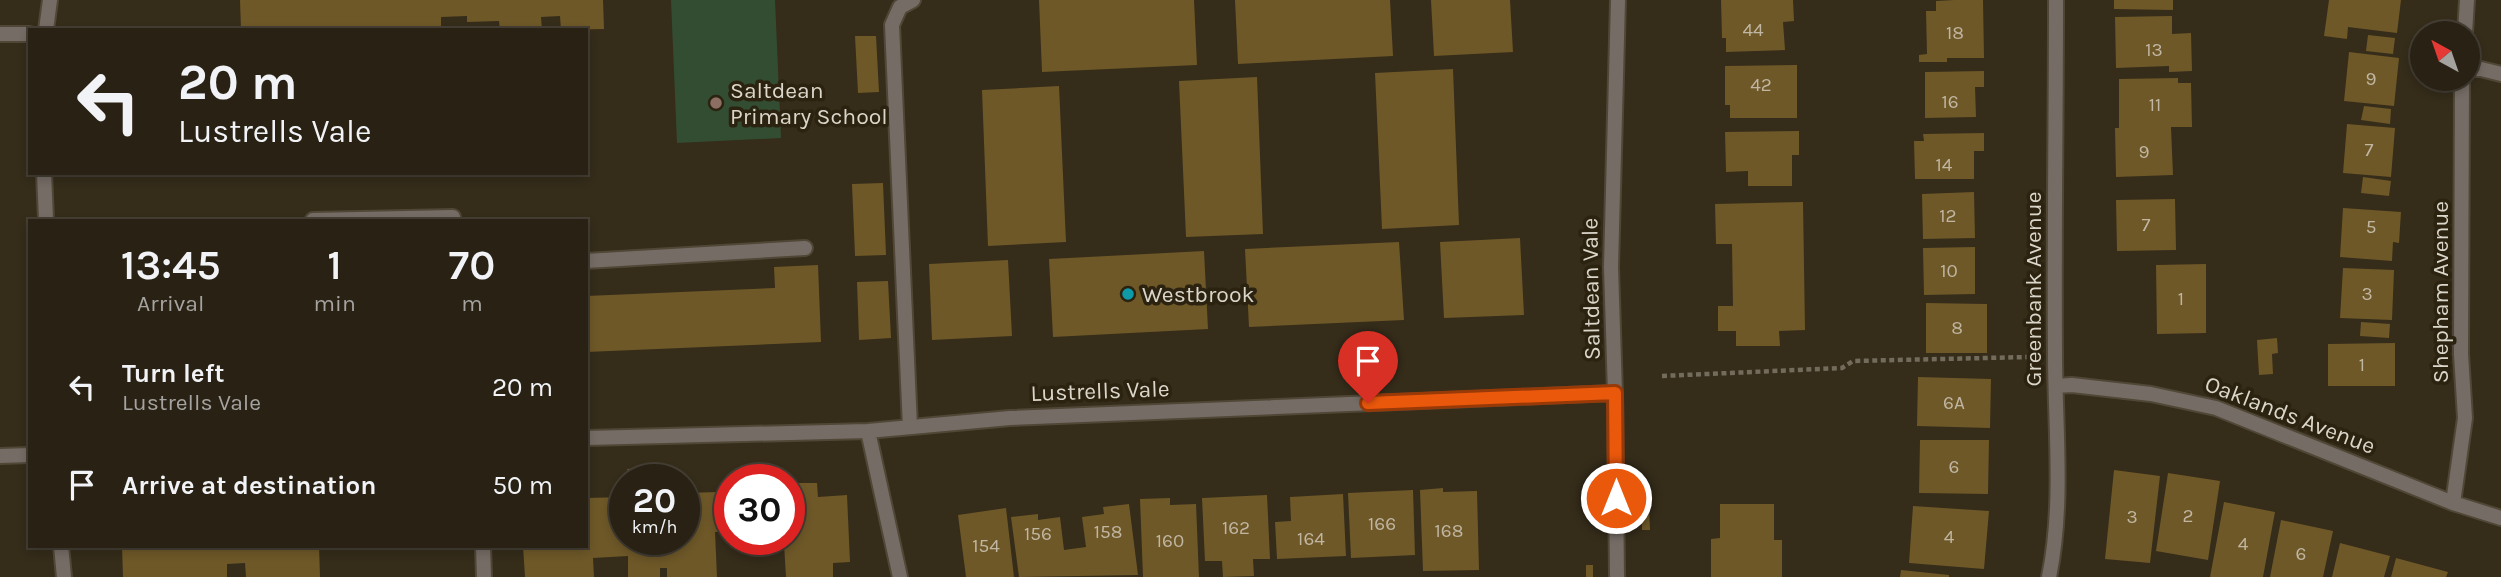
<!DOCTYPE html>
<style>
body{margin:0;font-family:Karla,sans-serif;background:#30291d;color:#f1f3f6;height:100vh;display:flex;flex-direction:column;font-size:26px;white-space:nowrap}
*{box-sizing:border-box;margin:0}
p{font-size:23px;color:#a5a3a0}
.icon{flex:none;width:38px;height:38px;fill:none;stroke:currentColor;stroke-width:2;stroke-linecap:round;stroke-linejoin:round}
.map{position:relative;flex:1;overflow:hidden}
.drawer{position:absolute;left:28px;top:219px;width:560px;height:329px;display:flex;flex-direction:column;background:#282114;border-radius:0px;box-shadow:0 4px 10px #0003,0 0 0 2px #443e34}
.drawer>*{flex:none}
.guide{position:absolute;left:28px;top:28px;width:560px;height:147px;border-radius:0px;box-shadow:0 4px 10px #0003,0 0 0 2px #443e34;background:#282114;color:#f1f3f6;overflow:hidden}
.needle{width:46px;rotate:320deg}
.buttons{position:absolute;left:2410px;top:21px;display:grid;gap:14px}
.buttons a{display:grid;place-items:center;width:70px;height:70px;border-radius:50%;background:#282114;box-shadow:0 4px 10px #0003,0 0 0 2px #443e34;font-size:35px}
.speed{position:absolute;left:609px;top:464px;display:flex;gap:14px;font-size:35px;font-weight:700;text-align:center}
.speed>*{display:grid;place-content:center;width:91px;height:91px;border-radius:50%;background:#282114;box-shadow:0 4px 10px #0003,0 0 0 2px #443e34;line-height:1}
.speed small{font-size:18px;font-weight:400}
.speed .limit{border:10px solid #d22;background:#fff;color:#111}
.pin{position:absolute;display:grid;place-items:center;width:60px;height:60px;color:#fff;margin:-72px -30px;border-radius:50% 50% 50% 0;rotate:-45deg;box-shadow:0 0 7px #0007}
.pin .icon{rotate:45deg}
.me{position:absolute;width:77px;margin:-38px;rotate:0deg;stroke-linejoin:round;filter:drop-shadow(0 0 5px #0008)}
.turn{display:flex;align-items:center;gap:24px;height:147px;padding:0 35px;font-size:32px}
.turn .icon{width:91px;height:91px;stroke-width:2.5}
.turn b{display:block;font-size:49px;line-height:60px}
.eta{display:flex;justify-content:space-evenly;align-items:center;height:119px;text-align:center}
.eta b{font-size:42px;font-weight:600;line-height:49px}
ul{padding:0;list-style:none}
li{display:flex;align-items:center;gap:21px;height:98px;padding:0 35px}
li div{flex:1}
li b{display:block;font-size:26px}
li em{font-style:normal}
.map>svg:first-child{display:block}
</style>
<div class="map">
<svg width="2501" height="577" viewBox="0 0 2501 577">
<rect width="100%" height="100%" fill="#352c1a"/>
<path fill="#334d33" d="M671,0H775L781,138L677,143Z"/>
<path fill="#6e5828" d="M240,0H603L604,29L561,30L560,16L541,17L542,30H500L499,21L467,22V16L441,17V30H241Z
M1039,0H1194L1197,65L1042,72Z
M1235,0H1390L1393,56L1238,64Z
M1431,0H1510L1513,52L1434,56Z
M1721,0H1793L1794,21L1783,22L1785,50L1726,52V38H1722Z
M1954,0H1983L1984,58H1947V62H1919V55L1927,54L1926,11H1936V1Z
M2114,0H2173V10L2114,9Z
M2329,0H2401L2397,33L2348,27L2347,39L2324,36Z
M2172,16V34L2191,33L2192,71L2169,72V66L2116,68L2115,17Z
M2368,35L2395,38L2393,54L2366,51Z
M855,36H876L879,92L858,93Z
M2349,52L2399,58L2394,106L2344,101Z
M1797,65V118H1730V105H1725V66Z
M1453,69L1459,225L1382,229L1375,73Z
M1984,71V87H1975L1976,117L1925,118V72Z
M1257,77L1263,234L1186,237L1179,81Z
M2178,78V83H2191L2192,127H2171L2173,175L2116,177L2115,128H2119V79Z
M1059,86L1066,242L988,246L982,90Z
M2364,106L2391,109L2390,124L2361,120Z
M2347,124L2395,128L2391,177L2343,173Z
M1799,131V155H1792V186H1748V171L1726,172L1725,132Z
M1984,133V151H1974V179H1915L1914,141H1924L1923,134Z
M2363,177L2391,181L2389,196L2361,193Z
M883,183L886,255L855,256L852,184Z
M1974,192L1975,238L1923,239L1922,194Z
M2175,199L2176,250L2117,251L2116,200Z
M1803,202L1805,330L1779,331L1780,346H1736V331H1718V306H1733L1732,244H1716L1715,204Z
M2343,208L2401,212L2399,243L2393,242L2392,261L2340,257Z
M1520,238L1524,315L1444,318L1440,242Z
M1399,242L1404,320L1249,327L1245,249Z
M1975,247V294L1924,295L1923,248Z
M1204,251L1208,329L1053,337L1049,259Z
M1008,260L1012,336L932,340L929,264Z
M2206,264V333L2157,334L2156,265Z
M818,265L821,342L586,352V296L775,288L774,267Z
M2343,268L2394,270L2392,320L2340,318Z
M888,281L891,338L859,340L857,282Z
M1926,303L1987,304V353H1926Z
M2361,322L2390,324L2389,338L2360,336Z
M2277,338L2278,353L2272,354L2273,374L2259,375L2257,340Z
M2395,343V386H2328V344Z
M1918,377L1991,379L1990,428L1917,426Z
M1920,440H1989L1988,494L1919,493Z
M651,467V474L628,475L627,469Z
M2114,470L2160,476L2150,563L2105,559Z
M2168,473L2220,481L2208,560L2156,551Z
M789,483H817L818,497L847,495L850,562L833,563V577H786L784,544L730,547L729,539H789Z
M730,486V531L715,532L717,577H667V568H660V577H628V556L593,558L594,577H525L523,546H586V498L625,497V539H684V493L719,492L718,487Z
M1443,488V492L1477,491L1479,570L1423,571L1420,490Z
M1413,490L1415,555L1351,558L1348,493Z
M1343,494L1346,556L1277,559L1275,522L1291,521L1290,497Z
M1267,495L1270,559H1253L1254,576L1223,577L1222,561H1205L1202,498Z
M1170,498V505L1196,504L1199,577H1143L1140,499Z
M2224,502L2275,512L2263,577H2210Z
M1129,504L1138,575L1019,577L1011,517L1038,514V520L1060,517L1064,550L1086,547L1082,517L1104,514L1103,507Z
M1720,504H1774V540H1782V577H1711V539L1720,538Z
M1642,506H1649L1650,530H1642Z
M1913,506L1989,511L1984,569L1909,563Z
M1006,508L1014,577H966L958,515Z
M2281,520L2333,531L2323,577H2270Z
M2340,543L2390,556L2384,577H2332Z
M122,546H319L320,577H246L245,563L227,564V577H123Z
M2396,558L2448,572L2446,577H2391Z
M1586,565H1593V577H1586Z
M1901,570L1949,575V577H1900Z"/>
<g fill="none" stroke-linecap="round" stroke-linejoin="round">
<g stroke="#504736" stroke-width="18">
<path id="service" d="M586,261L805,248
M910,427L892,25L900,7L913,0"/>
</g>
<g stroke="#504736" stroke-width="18">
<path id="minor" d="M46,30L50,0
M2465,33L2467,0
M0,34H30
M2468,69H2481L2501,74
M44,173L46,220
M313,220L453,217V220
M2056,386L2072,385L2151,394L2216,408L2453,503L2501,518
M868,431L900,577
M586,438L868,431L1010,418L1615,393
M0,456L30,455
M2453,503L2465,418L2461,354L2462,79
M61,546L64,577
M483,546L484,577
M1617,577L1615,393L1611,267L1618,0
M2049,577C2064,504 2055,427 2055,353C2054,235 2056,118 2056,0"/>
</g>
<path stroke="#736b5c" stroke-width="4.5" stroke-dasharray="5 3.5" stroke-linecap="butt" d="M1662,376L1842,368L1853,361L2029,357"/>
<use href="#service" stroke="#756c65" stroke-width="14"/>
<use href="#minor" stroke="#756c65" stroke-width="14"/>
</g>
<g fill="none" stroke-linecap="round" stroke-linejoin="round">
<g stroke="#983908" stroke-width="18">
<path id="route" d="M1368,403L1615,393L1616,498"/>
</g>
<use href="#route" stroke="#ea580c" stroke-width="12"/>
</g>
<circle fill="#8d6e63" stroke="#2b2210" stroke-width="2.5" cx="716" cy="103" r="7"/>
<circle fill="#0f9aa8" stroke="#2b2210" stroke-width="2.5" cx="1128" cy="294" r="7"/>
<g text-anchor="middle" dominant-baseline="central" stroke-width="7" stroke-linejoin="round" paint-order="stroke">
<g font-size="19" fill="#c0b6a2">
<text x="1753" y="30">44</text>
<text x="1955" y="33">18</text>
<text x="2154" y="50">13</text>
<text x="2371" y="79">9</text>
<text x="1761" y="85">42</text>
<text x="1950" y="102">16</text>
<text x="2155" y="105">11</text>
<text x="2369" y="150">7</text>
<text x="2144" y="152">9</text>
<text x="1944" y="165">14</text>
<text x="1948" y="216">12</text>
<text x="2146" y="225">7</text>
<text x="2371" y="227">5</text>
<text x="1949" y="271">10</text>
<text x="2367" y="294">3</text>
<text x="2181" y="299">1</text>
<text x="1957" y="328">8</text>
<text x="2362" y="365">1</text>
<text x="1954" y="403">6A</text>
<text x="1954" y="467">6</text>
<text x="2188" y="516">2</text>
<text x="2132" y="517">3</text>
<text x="1382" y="524">166</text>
<text x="1236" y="528">162</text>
<text x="1449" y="531">168</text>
<text x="1108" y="532">158</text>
<text x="1038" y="534">156</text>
<text x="1949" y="537">4</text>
<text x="1311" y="539">164</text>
<text x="1170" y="541">160</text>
<text x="2243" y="544">4</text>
<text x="986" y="546">154</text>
<text x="2301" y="554">6</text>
</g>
<g font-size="23" fill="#dbd6ca" stroke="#2b2210" text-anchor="start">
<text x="730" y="90">Saltdean<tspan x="730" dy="26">Primary School</tspan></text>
<text x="1142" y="294">Westbrook</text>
</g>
<g font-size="23" fill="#dbd6ca" stroke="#2b2210">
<text transform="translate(1591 289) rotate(-91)">Saltdean Vale</text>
<text transform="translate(2033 289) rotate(-90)">Greenbank Avenue</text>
<text transform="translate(2440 292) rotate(-90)">Shepham Avenue</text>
<text transform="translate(1100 391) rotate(-2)">Lustrells Vale</text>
<text transform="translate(2290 415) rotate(21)">Oaklands Avenue</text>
</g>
</g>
</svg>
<div class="buttons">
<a><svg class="needle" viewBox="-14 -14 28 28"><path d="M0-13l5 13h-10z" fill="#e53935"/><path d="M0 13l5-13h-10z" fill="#a5a3a0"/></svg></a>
</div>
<div class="speed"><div>20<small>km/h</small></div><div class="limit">30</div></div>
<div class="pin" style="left:1368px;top:403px;background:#d93025"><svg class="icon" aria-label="arrive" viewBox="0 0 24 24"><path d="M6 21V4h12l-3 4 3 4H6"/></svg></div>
<svg class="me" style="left:1616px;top:498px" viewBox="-20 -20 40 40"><circle r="17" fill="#ea580c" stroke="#fff" stroke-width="3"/><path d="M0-11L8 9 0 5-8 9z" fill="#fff"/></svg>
<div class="guide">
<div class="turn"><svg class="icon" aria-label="left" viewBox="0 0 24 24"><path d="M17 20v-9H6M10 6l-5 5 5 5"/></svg><div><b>20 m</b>Lustrells Vale</div></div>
</div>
<section class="drawer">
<div class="eta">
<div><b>13:45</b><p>Arrival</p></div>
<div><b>1</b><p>min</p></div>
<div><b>70</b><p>m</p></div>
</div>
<ul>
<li><svg class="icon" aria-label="left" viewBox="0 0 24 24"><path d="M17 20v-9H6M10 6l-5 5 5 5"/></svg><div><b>Turn left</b><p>Lustrells Vale</p></div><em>20 m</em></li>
<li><svg class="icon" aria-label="arrive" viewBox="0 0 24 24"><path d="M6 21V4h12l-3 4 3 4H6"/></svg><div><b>Arrive at destination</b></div><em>50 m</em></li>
</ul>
</section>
</div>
